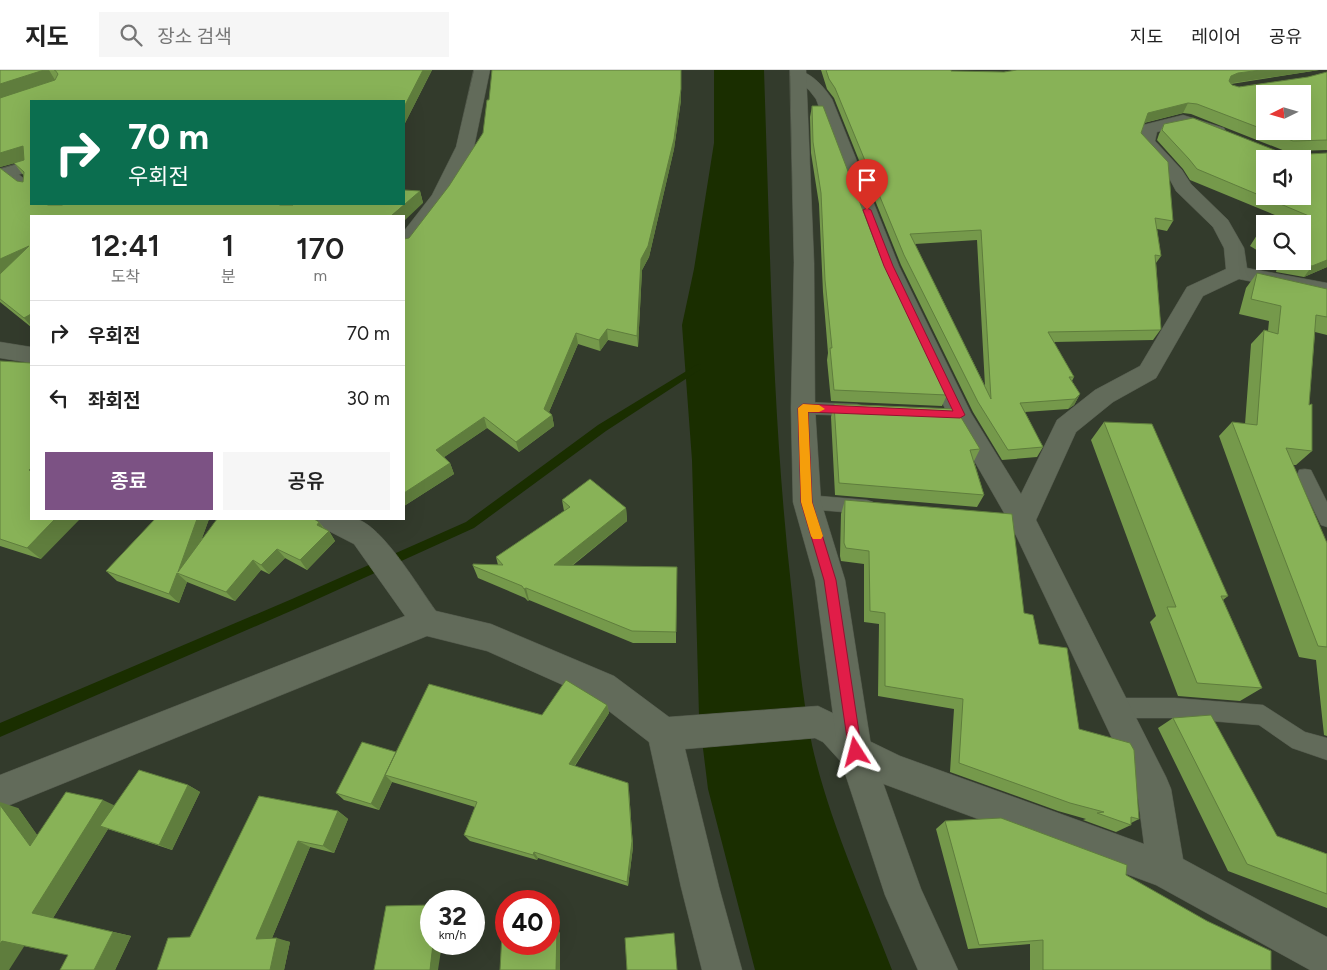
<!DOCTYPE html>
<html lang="ko">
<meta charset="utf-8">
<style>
body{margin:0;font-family:Figtree,"Noto Sans KR",sans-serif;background:#f6f6f6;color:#222;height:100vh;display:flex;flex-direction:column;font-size:19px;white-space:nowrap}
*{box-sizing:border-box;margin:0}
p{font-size:16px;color:#767676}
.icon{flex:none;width:28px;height:28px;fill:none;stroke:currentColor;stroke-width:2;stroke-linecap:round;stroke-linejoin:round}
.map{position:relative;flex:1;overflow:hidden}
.sheet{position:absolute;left:30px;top:145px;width:375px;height:305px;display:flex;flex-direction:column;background:#fff;border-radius:0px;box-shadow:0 5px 20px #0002}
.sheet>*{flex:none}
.guide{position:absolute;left:30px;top:30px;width:375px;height:105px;border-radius:0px;box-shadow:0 5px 20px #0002;background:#0b6e4f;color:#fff;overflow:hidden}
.needle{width:32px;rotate:265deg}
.buttons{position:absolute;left:1256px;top:15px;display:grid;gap:10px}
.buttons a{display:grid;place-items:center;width:55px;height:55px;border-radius:0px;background:#fff;box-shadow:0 5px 20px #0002;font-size:25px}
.speed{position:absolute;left:420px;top:820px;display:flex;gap:10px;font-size:25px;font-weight:700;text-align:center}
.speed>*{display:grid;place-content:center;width:65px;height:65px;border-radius:50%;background:#fff;box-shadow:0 5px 20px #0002;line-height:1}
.speed small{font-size:12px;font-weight:400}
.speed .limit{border:8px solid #d22;background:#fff;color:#111}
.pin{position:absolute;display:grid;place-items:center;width:42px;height:42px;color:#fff;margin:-51px -21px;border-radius:50% 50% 50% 0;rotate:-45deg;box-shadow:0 0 5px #0007}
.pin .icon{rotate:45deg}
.me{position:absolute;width:55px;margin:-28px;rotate:351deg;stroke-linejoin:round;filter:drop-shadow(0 0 4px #0008)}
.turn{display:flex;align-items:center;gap:18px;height:105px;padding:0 15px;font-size:22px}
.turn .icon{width:65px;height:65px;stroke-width:2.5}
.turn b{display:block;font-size:35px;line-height:42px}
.eta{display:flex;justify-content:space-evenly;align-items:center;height:85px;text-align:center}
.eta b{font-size:30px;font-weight:600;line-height:35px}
.button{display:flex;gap:10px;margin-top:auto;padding:10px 15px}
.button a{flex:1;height:58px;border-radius:0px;background:#7c5284;color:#fff;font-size:20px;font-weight:600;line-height:58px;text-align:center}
.button a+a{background:#f6f6f6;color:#222}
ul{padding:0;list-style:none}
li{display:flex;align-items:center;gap:15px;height:65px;padding:0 15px;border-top:1px solid #e0e0e0}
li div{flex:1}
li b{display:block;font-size:19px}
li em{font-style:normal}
header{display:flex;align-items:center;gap:30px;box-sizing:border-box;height:70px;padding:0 25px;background:#fff;border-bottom:1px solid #e0e0e0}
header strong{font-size:24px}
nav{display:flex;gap:28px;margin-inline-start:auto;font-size:18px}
.search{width:350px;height:45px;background:#f6f6f6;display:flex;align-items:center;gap:12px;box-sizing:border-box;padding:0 18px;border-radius:0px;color:#767676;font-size:19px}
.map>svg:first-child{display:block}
</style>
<header>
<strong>지도</strong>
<div class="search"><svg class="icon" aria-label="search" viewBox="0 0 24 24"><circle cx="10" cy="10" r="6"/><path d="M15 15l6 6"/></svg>장소 검색</div>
<nav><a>지도</a><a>레이어</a><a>공유</a></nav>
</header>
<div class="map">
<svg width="1327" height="900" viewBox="0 0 1327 900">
<rect width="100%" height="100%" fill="#333b2c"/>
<path fill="#1a2e00" d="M714,0H764C770,172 772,344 791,515C797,568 801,622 812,675C829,751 864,827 892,900H755L708,719L699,646L692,390L682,255L694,199L714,73Z"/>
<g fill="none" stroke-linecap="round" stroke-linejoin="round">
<path fill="#1a2e00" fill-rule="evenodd" d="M698,294L701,295V299L606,361L474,458L300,537L0,667V653L292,529L466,452L598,355Z"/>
<g stroke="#51574a" stroke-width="1">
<path id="service" d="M9,99L13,100L31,114V123L27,122L5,104L3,102Z
M281,134H296L303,139L298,146H286L290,140Z
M803,332L857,334L863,336L865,340L863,344L857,346L803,344L797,342L795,338L797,334Z
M1305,399L1311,400L1327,432V457L1321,455L1297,405L1299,400Z
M807,425L867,430L873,432L876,437L873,442L867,444L807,439L801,437L798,432L801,427Z
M1115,628H1175L1263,635L1305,662L1327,668V690L1292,678L1259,655L1175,648H1115L1108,645L1105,638L1108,631Z"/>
</g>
<g stroke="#51574a" stroke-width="1">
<path id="minor" d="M474,0H490L474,77L450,126L411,178L404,180V161L432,125L456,77Z
M798,0C813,4 824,17 832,29L899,196L971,343L1021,424L1057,350L1095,320L1140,296L1187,217L1226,199L1224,178L1213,157L1176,121L1168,106L1137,72L1143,55L1183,45L1224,58L1226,62L1224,66L1218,67L1182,55L1157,62L1155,71L1182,100L1191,114L1228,150L1244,178L1247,198L1327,213V227L1239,209L1203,226L1156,308L1113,332L1076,362L1036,450L1166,707L1171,719L1183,789L1327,867V900H1310L1156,815L881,713L843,694L823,672L815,668L685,679L719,817L742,900H702L681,817L649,672L592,628L487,581L427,566L0,739V705L405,546L354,474L321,457L317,449C328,448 345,446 356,449C382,455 419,518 436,541L491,554L614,606L669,647L818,636L847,650L867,670L900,686L1144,774L1137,721L1011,455L948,345L879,196L816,29L809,20L790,5L793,2Z
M31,90V101L0,110V99Z
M0,272L31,277V293L0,288Z"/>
</g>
<g stroke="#51574a" stroke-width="1">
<path id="tertiary" d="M790,0H806L814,193L815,338L821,432L845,510L872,682L921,819L958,900H918L885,825L838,682L815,510L793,432L791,338L794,193Z"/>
</g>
<use href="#service" fill="#626b5a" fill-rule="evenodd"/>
<use href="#minor" fill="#626b5a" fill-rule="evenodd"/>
<use href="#tertiary" fill="#626b5a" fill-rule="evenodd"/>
</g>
<path fill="#75994b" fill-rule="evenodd" d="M0,0H432L404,55L31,31V134L60,135L59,134H284L285,135H293L420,121L423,133L31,146V257L0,232V98L17,111L23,112L24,106L14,93L0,97Z
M821,0H951V1L1004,2L1017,0H1319L1231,14L1232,15L1239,17L1308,7L1327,2V80L1297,81L1327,197L1304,207L1276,202L1278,193L1275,191H1302L1292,152L1190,110L1183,99L1157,70L1159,64L1164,54L1277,81H1285L1191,44L1183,43L1144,53L1141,63L1173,151L1167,161L1157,159L1161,186L1156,193L1161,259L1153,270L1054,272L1074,307L1072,311L1080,324L1074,335L1068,339L1025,342L1043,377L1037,387L1002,390L973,342L901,195L834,28L827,19ZM1265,24L1302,61H1265ZM977,170L985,316L915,174Z
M681,30L674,79L649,187L642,200L638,277L608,270L600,281L578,274L549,342L552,345L554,356L519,382L487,358L444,387L450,393L454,404L404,436V169L409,168Z
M812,36L880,185L947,325L942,336L831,331L827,290L828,283L823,222L819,134L811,83L810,47Z
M1265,163V185L1250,176L1257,165Z
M1257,203L1327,219V265L1315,262L1309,335L1312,381L1296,395H1293L1327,473V666L1324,665L1316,590L1299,587L1219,366L1232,352L1245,354L1251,274L1264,260L1268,261L1269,251L1239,244L1246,218Z
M0,291L41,489L0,476Z
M834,334L980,379L974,391L984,425L977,437L835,425L831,347Z
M1104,352L1228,526L1223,530L1262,618L1240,631L1178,626L1150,552L1156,546L1091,370Z
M562,430L626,438L627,451L572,496L676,562V573H633L529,530L528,531L525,528L478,508L473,496L498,495L496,487L564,441Z
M845,430L1024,543L1079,659L1139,749L1131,753V755L1116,762L1083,750L1086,749L1058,741L950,702L954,639L878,626L879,554L864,552V494L841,491L840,486L841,444Z
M155,449H209L202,468L316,450L319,452L324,458L329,461L335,471L307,500L285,488L269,504L261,500L235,531L187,512L179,533L117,511L106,501Z
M607,635L609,643L575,696L629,720L633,777L628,816L538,788L537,790L470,771L464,765L475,737L392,712L379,740L344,730L336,723L542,645Z
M1173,648L1277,766L1327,784V838L1228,801L1158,658Z
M188,715L200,722L172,780L108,759L53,848L131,866L115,900H60L68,885L24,876L18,738L37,765Z
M259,726L338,741L348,749L334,783L310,777L272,868L290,872L284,900H157L190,867Z
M945,751L1126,805L1271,900H1030V874L968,879L936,759Z"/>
<path fill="#5f7d3d" d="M44,0H49L55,10L0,29V14Z
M423,0H432L404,55V37Z
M1261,0H1319L1233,13L1225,16L1231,6L1238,3Z
M681,19V30L674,79L649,187L642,200L638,277L637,266L641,189Z
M1188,33L1183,43L1143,53L1148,43Z
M23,76L31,89L0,97V83Z
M420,121L423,133L404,151V146H391Z
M29,176L0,206V189Z
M1327,190V197L1304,207L1312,196Z
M31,244V256L24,248Z
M607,259L608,270L600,281L599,270Z
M576,263L578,274L546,349L552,345L554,356L519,382L516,372L544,339Z
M1080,324L1074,335L1068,339L1075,329Z
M484,347L487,358L440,390L436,380Z
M450,393L454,404L404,436V423Z
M626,438L627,451L556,508L554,495Z
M55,449H80L41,489L27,478Z
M197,449H209L188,507L178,502Z
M313,449H316L318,454L319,452L326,462L323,465Z
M329,461L335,471L307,500L300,490Z
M277,479L285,488L269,504L261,495Z
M253,490L261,500L235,531L226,522Z
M177,503L187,512L179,533L169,524Z
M526,518L529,530L528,531L524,519Z
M607,635L609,643L571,701L569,694Z
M396,682L385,705L392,712L379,740L371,734Z
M628,713L633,777L628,816L627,812Z
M188,715L200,722L172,780L159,775Z
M103,730L120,738L100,756L108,759L53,848L32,843Z
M0,732L18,738L50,783L30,776L0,735Z
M338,741L348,749L334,783L323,776Z
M298,771L310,777L270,873L256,869Z
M534,782L538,788L537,790L533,785Z
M557,859L560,863V900H556Z
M113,862L131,866L115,900H94Z
M277,868L290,872L284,900H270Z
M2,871L25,875L9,900H0V874Z
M433,874H442L438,900H430Z"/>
<path fill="#88b257" stroke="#5f7d3d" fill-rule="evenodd" d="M0,0H44L0,14Z
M54,0H423L404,37V31H31V134H46L48,135H62L64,134H278L280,135H293L294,134H404V120L420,121L391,146H31V244L24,248L0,229V204L29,176L0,189V98L17,111L23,112L24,102L14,93L24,90L23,76L0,83V28L55,10L58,4L55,0Z
M492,0H681V19L674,69L648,176L641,189L637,266L607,259L599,270L576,263L544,339L552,345L516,372L484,347L436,380L450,393L404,423V169L409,168L449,116L483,63L487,30H489Z
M826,0H951V1L1004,2L1017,0H1261L1238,3L1231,6L1229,11L1232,15L1239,17L1308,7L1327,2V70L1293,71L1268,61H1302V24H1265V60L1197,34L1188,33L1148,43L1141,63L1168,92L1173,151L1155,148L1161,186L1155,185L1161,259L1160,260L1048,262L1074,307H1069L1080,324L1075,329L1020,333L1043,377L1008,380L978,332L904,185L835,18L829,9ZM981,160L991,329L910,164Z
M812,36H823L880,185L947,325L834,320L830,278H832L825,210L821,123L813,72Z
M1193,48L1277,81H1307L1309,84L1327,83V190L1312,196L1285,191H1302V154H1288L1309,146L1197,99L1189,89L1162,60L1164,54ZM1265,89H1302V126H1265Z
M1265,163V170L1257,165Z
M1257,203L1327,219V247L1316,245L1309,335L1312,334V381L1286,378L1327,473V577L1318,576L1232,352L1257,355L1264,260L1278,264L1281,236L1251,229Z
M0,291L31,293V398L29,400L31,401V449H55L27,478L0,469Z
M834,334L956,339L980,379L970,380L984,425L839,413Z
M1104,352L1152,354L1228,526H1221L1262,618L1197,613L1167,537H1176Z
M590,409L626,438L554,495L677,497L676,562L632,561L526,518L524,519L522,516L473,496V494L503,495L496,487L570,437L562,430Z
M845,430L1012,444L1024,543L1033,545L1039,574L1067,578L1079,659L1130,673L1134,680L1139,749L1131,747V755L1097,743L1104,742L1070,733L959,693L963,629L885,616V543L870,541L869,481L846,478L844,473Z
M155,449H197L178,502L217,449H314L319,452L317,455L329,461L300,490L277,479L261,495L253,490L226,522L177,503L169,524L106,501Z
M566,610L607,635L569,694L628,713L632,771L627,812L534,782L533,785L464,765L477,732L385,705L429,614L542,645Z
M1211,645L1277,766L1327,784V824L1247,794L1173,648Z
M362,672L396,682L371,734L336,723Z
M139,700L188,715L159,775L100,756Z
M66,722L103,730L32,843L113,862L94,900H60L68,885L2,871L0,874V735L30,776Z
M259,726L338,741L323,776L298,771L256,869L277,868L270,900H157L168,868L190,867Z
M1001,748L1127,795L1126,805L1207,851L1271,881V900H1043V870L979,875L945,751Z
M431,835V874H433L430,900H374L386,836Z
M557,859L556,900H500L502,864L506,863V874H549V860Z
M674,863L677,900H627L625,868Z"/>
<path fill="#e11d48" stroke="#92132f" d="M867,138L871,140L893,196L965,345L960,348L808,342L812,432L836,510L862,682L860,687L856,689L851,687L849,682L824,510L801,432L798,338L803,334L953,341L884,196L863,140Z"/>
<path fill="#f59e0b" d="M803,334L819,335L825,339L819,342H808L812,432L823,466L821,469H813L811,466L801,432L798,338Z"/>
</svg>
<div class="buttons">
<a><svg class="needle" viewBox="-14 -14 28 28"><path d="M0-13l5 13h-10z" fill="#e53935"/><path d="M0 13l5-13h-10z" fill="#767676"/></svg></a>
<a><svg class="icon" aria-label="sound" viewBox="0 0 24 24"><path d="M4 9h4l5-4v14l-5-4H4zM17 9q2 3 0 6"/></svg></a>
<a><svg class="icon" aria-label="search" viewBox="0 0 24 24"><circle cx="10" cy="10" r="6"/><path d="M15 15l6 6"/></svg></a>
</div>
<div class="speed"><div>32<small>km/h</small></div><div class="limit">40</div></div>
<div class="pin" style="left:867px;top:140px;background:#d93025"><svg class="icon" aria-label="arrive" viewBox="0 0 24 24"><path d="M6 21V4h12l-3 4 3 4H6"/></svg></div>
<svg class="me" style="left:856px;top:682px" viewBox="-20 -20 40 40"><path d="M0-17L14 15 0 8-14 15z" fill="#e11d48" stroke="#fff" stroke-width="4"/></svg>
<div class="guide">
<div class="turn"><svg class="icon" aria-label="right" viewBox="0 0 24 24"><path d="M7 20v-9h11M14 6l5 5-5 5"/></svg><div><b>70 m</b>우회전</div></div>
</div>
<section class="sheet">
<div class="eta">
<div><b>12:41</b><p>도착</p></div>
<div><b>1</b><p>분</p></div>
<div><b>170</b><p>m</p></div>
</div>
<ul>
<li><svg class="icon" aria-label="right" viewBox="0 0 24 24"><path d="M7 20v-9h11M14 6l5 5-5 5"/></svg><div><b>우회전</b></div><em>70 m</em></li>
<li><svg class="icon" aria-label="left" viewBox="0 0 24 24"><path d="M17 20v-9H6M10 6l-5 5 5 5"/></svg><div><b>좌회전</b></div><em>30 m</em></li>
</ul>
<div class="button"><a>종료</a><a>공유</a></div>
</section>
</div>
